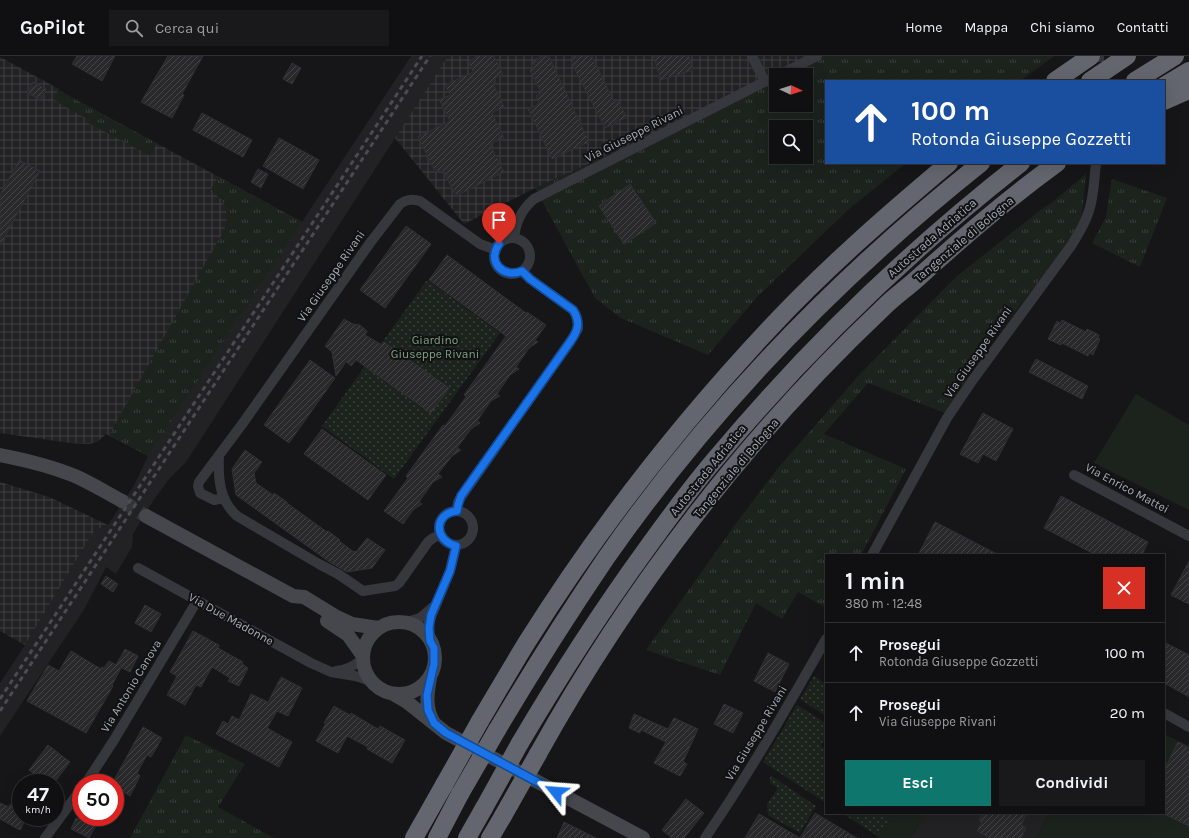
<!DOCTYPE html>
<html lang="it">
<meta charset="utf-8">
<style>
body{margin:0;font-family:Karla,sans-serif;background:#19191b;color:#f1f3f6;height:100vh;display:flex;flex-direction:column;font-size:15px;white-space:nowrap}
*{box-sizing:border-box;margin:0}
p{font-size:13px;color:#9c9d9f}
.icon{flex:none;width:22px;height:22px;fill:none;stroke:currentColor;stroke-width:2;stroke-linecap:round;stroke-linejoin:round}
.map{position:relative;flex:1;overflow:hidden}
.details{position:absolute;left:825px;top:498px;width:340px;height:260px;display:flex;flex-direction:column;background:#101012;border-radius:0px;box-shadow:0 4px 16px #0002,0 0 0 1px #303032}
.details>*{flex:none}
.banner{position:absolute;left:825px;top:24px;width:340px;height:84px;border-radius:0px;box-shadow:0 4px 16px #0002,0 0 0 1px #303032;background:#1a4fa0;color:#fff;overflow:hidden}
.needle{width:26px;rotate:94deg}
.buttons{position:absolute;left:769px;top:12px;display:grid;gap:8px}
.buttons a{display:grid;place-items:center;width:44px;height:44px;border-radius:0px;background:#101012;box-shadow:0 4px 16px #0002,0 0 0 1px #303032;font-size:20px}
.speed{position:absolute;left:12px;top:718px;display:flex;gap:8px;font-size:20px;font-weight:700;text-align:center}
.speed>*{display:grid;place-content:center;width:52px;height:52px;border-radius:50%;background:#101012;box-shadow:0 4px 16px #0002,0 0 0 1px #303032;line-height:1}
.speed small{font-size:10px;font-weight:400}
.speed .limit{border:6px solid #d22;background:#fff;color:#111}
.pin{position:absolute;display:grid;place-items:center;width:34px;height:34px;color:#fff;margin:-41px -17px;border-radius:50% 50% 50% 0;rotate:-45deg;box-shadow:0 0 4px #0007}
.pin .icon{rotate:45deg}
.me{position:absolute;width:44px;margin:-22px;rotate:298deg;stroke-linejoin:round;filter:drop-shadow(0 0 3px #0008)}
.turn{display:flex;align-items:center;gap:14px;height:84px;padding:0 20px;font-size:18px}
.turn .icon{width:52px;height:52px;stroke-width:2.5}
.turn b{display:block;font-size:28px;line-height:34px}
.round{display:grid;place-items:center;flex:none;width:42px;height:42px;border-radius:0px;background:#19191b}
.head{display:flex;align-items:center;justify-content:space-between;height:68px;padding:0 20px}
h1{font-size:24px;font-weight:700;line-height:30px}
.primary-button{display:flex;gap:8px;margin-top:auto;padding:8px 20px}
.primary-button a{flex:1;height:46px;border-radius:0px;background:#0f766e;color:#fff;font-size:16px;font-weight:700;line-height:46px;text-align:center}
.primary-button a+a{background:#19191b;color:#f1f3f6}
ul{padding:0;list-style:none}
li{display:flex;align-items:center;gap:12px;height:60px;padding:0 20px;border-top:1px solid #303032}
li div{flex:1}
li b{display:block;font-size:15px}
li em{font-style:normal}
header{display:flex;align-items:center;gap:24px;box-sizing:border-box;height:56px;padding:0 20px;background:#101012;border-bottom:1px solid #303032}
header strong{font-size:19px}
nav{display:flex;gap:22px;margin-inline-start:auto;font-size:14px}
.search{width:280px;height:36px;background:#19191b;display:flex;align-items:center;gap:10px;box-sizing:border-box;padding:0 14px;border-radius:0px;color:#9c9d9f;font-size:15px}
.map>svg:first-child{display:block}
</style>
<header>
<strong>GoPilot</strong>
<div class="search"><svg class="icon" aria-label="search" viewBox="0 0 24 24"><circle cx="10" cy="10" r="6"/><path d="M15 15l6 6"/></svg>Cerca qui</div>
<nav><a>Home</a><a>Mappa</a><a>Chi siamo</a><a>Contatti</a></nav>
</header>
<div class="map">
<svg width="1189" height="782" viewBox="0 0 1189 782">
<defs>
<pattern id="industrial-grid" width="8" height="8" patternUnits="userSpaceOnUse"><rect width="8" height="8" fill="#222225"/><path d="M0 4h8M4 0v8" fill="none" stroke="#3f3f43"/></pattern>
<pattern id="grass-tufts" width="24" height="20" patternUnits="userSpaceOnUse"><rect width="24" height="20" fill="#1c231d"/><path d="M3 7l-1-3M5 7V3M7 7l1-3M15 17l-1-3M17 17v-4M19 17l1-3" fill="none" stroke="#3a403c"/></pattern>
<pattern id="garden-dots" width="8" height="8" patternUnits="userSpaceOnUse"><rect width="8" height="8" fill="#1c231d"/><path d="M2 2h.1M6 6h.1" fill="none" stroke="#3a403c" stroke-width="1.8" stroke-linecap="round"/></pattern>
<pattern id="building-hatch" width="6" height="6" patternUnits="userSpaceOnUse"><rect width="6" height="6" fill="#29292c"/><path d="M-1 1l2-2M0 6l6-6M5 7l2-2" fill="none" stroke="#454548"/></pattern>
</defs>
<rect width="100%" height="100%" fill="#161618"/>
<path fill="#222225" d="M411,0H448L186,406L169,423L153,445L133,478L132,491L116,518L106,511L85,552L0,680V627L25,589L94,475L108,469L133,431L148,400Z
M926,757H1049L1036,782H910Z"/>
<path fill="url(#industrial-grid)" d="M448,0H827L535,132L464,168L395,82Z
M0,1L59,33L58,34L302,166L148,400L106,378L97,386L89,388L70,387L0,377Z
M0,426L49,441L108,469L94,475L25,589L0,575Z"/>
<path fill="url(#grass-tufts)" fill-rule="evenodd" d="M827,0H1054L1020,25H826V107H906L849,153L757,241L708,299L621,262L595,242L535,132L776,23V49H806V19H785ZM776,71H806V101H776Z
M58,34L157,88L150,100L88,67L89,64L53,44Z
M1086,118L1082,159L1072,180L1059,200L987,291L945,357L868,327L824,378L906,413L861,499H826V552L798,536L782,563L756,547L720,619L646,594L737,466L778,412L860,318L956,221L1043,152L1050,148Z
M218,121L302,166L148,400L109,379L224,174C230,157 226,144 210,135Z
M1112,123L1167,142L1140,211L1092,187L1106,161Z
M186,679L245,708L218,751L274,782H130Z"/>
<path fill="#1c231d" d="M1136,338L1189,369V454L1094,407Z
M1164,678L1189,690V782H1036L1049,757H1164Z
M892,757H926L910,782H878Z"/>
<path fill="url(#garden-dots)" d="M427,224L500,277L394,423L322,370Z
M814,620L826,628V660L800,643Z
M797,649L826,667V679L821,690L826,693V747L763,706Z
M770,719L816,750L800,777L768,759L767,748L778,732L770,727Z
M842,757H892L879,781Z"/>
<path fill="url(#building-hatch)" stroke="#303034" d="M77,0H115L102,25L72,8Z
M168,0H203L182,38L184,39L172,62L141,46Z
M479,0H494L503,18L495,22L496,26L493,27L504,51L492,57L504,82L490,88L504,116L456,140L442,113L435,116L418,81L450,65L439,44L450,39L445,29L473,16L468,5Z
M543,0H549L589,86L552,103L528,53L539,48L536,40L541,37L530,14L533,13L531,6Z
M571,0H592L614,46L618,45L627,61L605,72L571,6L573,5Z
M653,0H689L693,14L661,24Z
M292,7L301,12L292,28L283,23Z
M33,26L46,33L41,44L27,37Z
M202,57L252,84L243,101L193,74Z
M279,82L319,104L303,133L263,110Z
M19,104L40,115L0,190V139Z
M258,113L268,118L261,132L251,126Z
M630,128L656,167L624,188L599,150Z
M406,170L431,188L385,252L360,234Z
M447,199L526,257L527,256L546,269L535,284L538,286L529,292L516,311L519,313L510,319L497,338L500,340L491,345L477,365L480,367L471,373L457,392L461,394L452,400L438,418L442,421L433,426L419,446L422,448L413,454L403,468L384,455L408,422L406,420L443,369L445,370L466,341L464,339L506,280L429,224Z
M344,263L353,268L360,269L367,275L365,279L382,289L384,286L449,332L431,357L356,304L351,310L345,305L344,309L336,320L332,296L325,290Z
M1062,264L1086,276L1087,273L1099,279L1098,282L1100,283L1093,299L1089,297L1088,300L1062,287L1061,289L1048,283L1057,265L1060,267Z
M1036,303L1088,330L1082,343L1029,316Z
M310,304L335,322L289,387L264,369Z
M983,357L1013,373L996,405L983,398L978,407L960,398Z
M322,373L386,419L368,444L304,398Z
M245,394L262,406L254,417L256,427L273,439L274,437L287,446V447L327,476L328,475L340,484L339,485L354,496L355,495L356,496L367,482L385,494L372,512L347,516L331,507L236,439L232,413Z
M1061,440L1148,486L1142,499H1096L1044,472Z
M935,466L999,499H918Z
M1189,505V548L1171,539Z
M106,520L118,528L113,536L101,528Z
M145,549L161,558L151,576L135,567Z
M193,575L219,589L218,592L243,606L242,608L248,612L239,630L228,625L230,622L212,611L201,631L196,629L185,649L167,639L177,620L170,616Z
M1164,586L1189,599V641L1164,627Z
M125,593L138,600L130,616L120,611L121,612L112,629L113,630L86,677L27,645L48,609L59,615L71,595L101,613L102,611L104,612L109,605L116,609Z
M768,597L789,608L775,636L754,625Z
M281,621L302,632L288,660L277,655L267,672L292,686L279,711L216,678L223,665L228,668L232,660L239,664L251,638L268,646Z
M724,648L743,657L733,677L714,668Z
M334,650L350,659L351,657L378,673L380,670L405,684L392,707L367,693L368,691L347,680L338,697L316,685L326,667H324Z
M634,658L668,673L674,662L698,673L683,706L687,708L680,720L654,707L666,686L641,674L640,677L629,672Z
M143,671L162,682L151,701L147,699L137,717L140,720L130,740L115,731V722Z
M1178,686L1189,692V770L1164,758V714Z
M48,689L70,706L54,727H46L29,714Z
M686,743L704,757L684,782H672L662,774Z
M0,747L9,751L10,748L21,754V761H27L20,774L0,763Z
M815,757L857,782H745L759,758L800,782Z
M983,757H1027L1021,769L1026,772L1021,782H990L977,775L982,766L979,765Z
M82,761H89L98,766L89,782L71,773L76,762L80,764Z
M564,766L596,782H557Z"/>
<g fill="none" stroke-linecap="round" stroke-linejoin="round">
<path stroke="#333438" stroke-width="10" stroke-dasharray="10 5" stroke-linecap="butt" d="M1099,21V0"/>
<path stroke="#333438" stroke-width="14" stroke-dasharray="14 7" stroke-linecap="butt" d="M122,445L146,460"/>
<path stroke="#37383d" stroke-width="10" d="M752,0L765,26
M779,19L817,0
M514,182C516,166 521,154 534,143L776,20
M494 200a18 18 0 1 1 36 0a18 18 0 1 1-36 0Z
M219,399C218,422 219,444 237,460L319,508L338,518L363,535L395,530L399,527L428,486L433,482L440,479
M1074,419L1189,480
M223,442L214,444L200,437L198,430L199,426L243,367L370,187L400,148C407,143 412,143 420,145L480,188L496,194
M439 472a17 17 0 1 1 34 0a17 17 0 1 1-34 0Z
M457,455L458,446L461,441L570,286L578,273V269L576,259L573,254L530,223L522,215
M872,499L947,362L972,325L1071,190C1078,179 1085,168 1089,155C1094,140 1094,123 1096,108
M138,512L311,607L331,616L355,620L371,625
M404,567L420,562L433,551
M430,585L429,566L450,515L456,490
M336,615C347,614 355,610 363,602
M1164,657L1189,671
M86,727L114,684L197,545
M45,782L81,733
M705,782C749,718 788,650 826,583"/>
<path stroke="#45474d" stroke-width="14" d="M0,399C26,404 51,410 75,420C91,427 107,437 122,445
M146,460L293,540L304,541L335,560L352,568L378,572
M327,565L348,579L363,600
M363 602a36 36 0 1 1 72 0a36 36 0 1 1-72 0Z
M430,622C427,638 425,652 434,667
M393,638L407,646L446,677L643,782"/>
<path stroke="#63666e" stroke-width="18" d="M1055,25L1091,0
M1090,25L1127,0
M1135,25L1175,0
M1164,30L1189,15
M1164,45L1189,34
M480,665C496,638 511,612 527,586C598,473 679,369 770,272C825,213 887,159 949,107
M497,674C532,615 568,558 606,502C710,353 839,220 981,107
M520,687C559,621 600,557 645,495C668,463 692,430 718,400C809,291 910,194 1021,107
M538,698C629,534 746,381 883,252C894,241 907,232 919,221C963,181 1009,142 1057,107
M414,782L444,729
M437,782L460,738
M467,782L484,752
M490,782L503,760"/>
<path stroke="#4a4c52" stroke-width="3" stroke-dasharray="5 4" stroke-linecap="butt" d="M0,643L422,0
M0,655L430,0"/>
<path stroke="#63666e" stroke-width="18" d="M444,729L480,665
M460,738L497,674
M484,752L520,687
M503,760L538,698"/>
</g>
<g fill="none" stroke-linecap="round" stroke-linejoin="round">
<g stroke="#114b97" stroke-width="10">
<path id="route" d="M499,188C486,206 504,223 522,215L530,223L573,254C581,266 578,275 570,286L461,440L458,449L457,455C434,457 433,484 456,490L450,515L431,559L429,572L430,585L434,592V608L427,639L428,654L434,667L446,677L556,736"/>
</g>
<use href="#route" stroke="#1a73e8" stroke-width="7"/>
</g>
<g text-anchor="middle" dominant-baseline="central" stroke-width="4" stroke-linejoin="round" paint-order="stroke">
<g font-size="12" fill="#a8adb8" stroke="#111113">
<text transform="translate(634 78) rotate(-27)">Via Giuseppe Rivani</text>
<text transform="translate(932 182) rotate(-41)">Autostrada Adriatica</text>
<text transform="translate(964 183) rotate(-40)">Tangenziale di Bologna</text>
<text transform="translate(331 220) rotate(-55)">Via Giuseppe Rivani</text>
<text transform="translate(978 296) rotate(-55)">Via Giuseppe Rivani</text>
<text transform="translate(736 412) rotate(-50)">Tangenziale di Bologna</text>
<text transform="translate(708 414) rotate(-51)">Autostrada Adriatica</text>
<text transform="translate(1127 432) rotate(28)">Via Enrico Mattei</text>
<text transform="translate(231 563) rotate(29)">Via Due Madonne</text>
<text transform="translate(131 630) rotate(-59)">Via Antonio Canova</text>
<text transform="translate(756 677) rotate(-59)">Via Giuseppe Rivani</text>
</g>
<g font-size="12" fill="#7fa381" stroke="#111113">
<text x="435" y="284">Giardino<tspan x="435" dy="14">Giuseppe Rivani</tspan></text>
</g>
</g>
</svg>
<div class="buttons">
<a><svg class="needle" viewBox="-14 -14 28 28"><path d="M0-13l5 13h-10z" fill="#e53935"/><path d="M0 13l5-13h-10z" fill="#9c9d9f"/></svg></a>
<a><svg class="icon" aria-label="search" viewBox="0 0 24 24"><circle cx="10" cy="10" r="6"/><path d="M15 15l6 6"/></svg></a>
</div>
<div class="speed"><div>47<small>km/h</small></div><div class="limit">50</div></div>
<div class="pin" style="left:499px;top:188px;background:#d93025"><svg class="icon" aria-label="arrive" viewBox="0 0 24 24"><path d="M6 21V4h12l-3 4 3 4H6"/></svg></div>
<svg class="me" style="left:556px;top:736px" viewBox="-20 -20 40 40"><path d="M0-17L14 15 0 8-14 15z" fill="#1a73e8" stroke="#fff" stroke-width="4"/></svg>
<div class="banner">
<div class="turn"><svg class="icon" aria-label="ahead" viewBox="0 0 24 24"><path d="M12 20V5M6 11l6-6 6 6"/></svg><div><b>100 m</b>Rotonda Giuseppe Gozzetti</div></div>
</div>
<section class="details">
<div class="head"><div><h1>1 min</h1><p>380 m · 12:48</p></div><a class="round" style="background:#d93025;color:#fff"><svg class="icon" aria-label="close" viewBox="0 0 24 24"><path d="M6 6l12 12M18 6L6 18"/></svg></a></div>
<ul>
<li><svg class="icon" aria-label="ahead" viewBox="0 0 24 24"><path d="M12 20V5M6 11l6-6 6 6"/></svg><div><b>Prosegui</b><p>Rotonda Giuseppe Gozzetti</p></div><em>100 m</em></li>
<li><svg class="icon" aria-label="ahead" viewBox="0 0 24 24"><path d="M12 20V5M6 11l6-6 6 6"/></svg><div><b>Prosegui</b><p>Via Giuseppe Rivani</p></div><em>20 m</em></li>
</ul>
<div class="primary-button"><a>Esci</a><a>Condividi</a></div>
</section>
</div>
